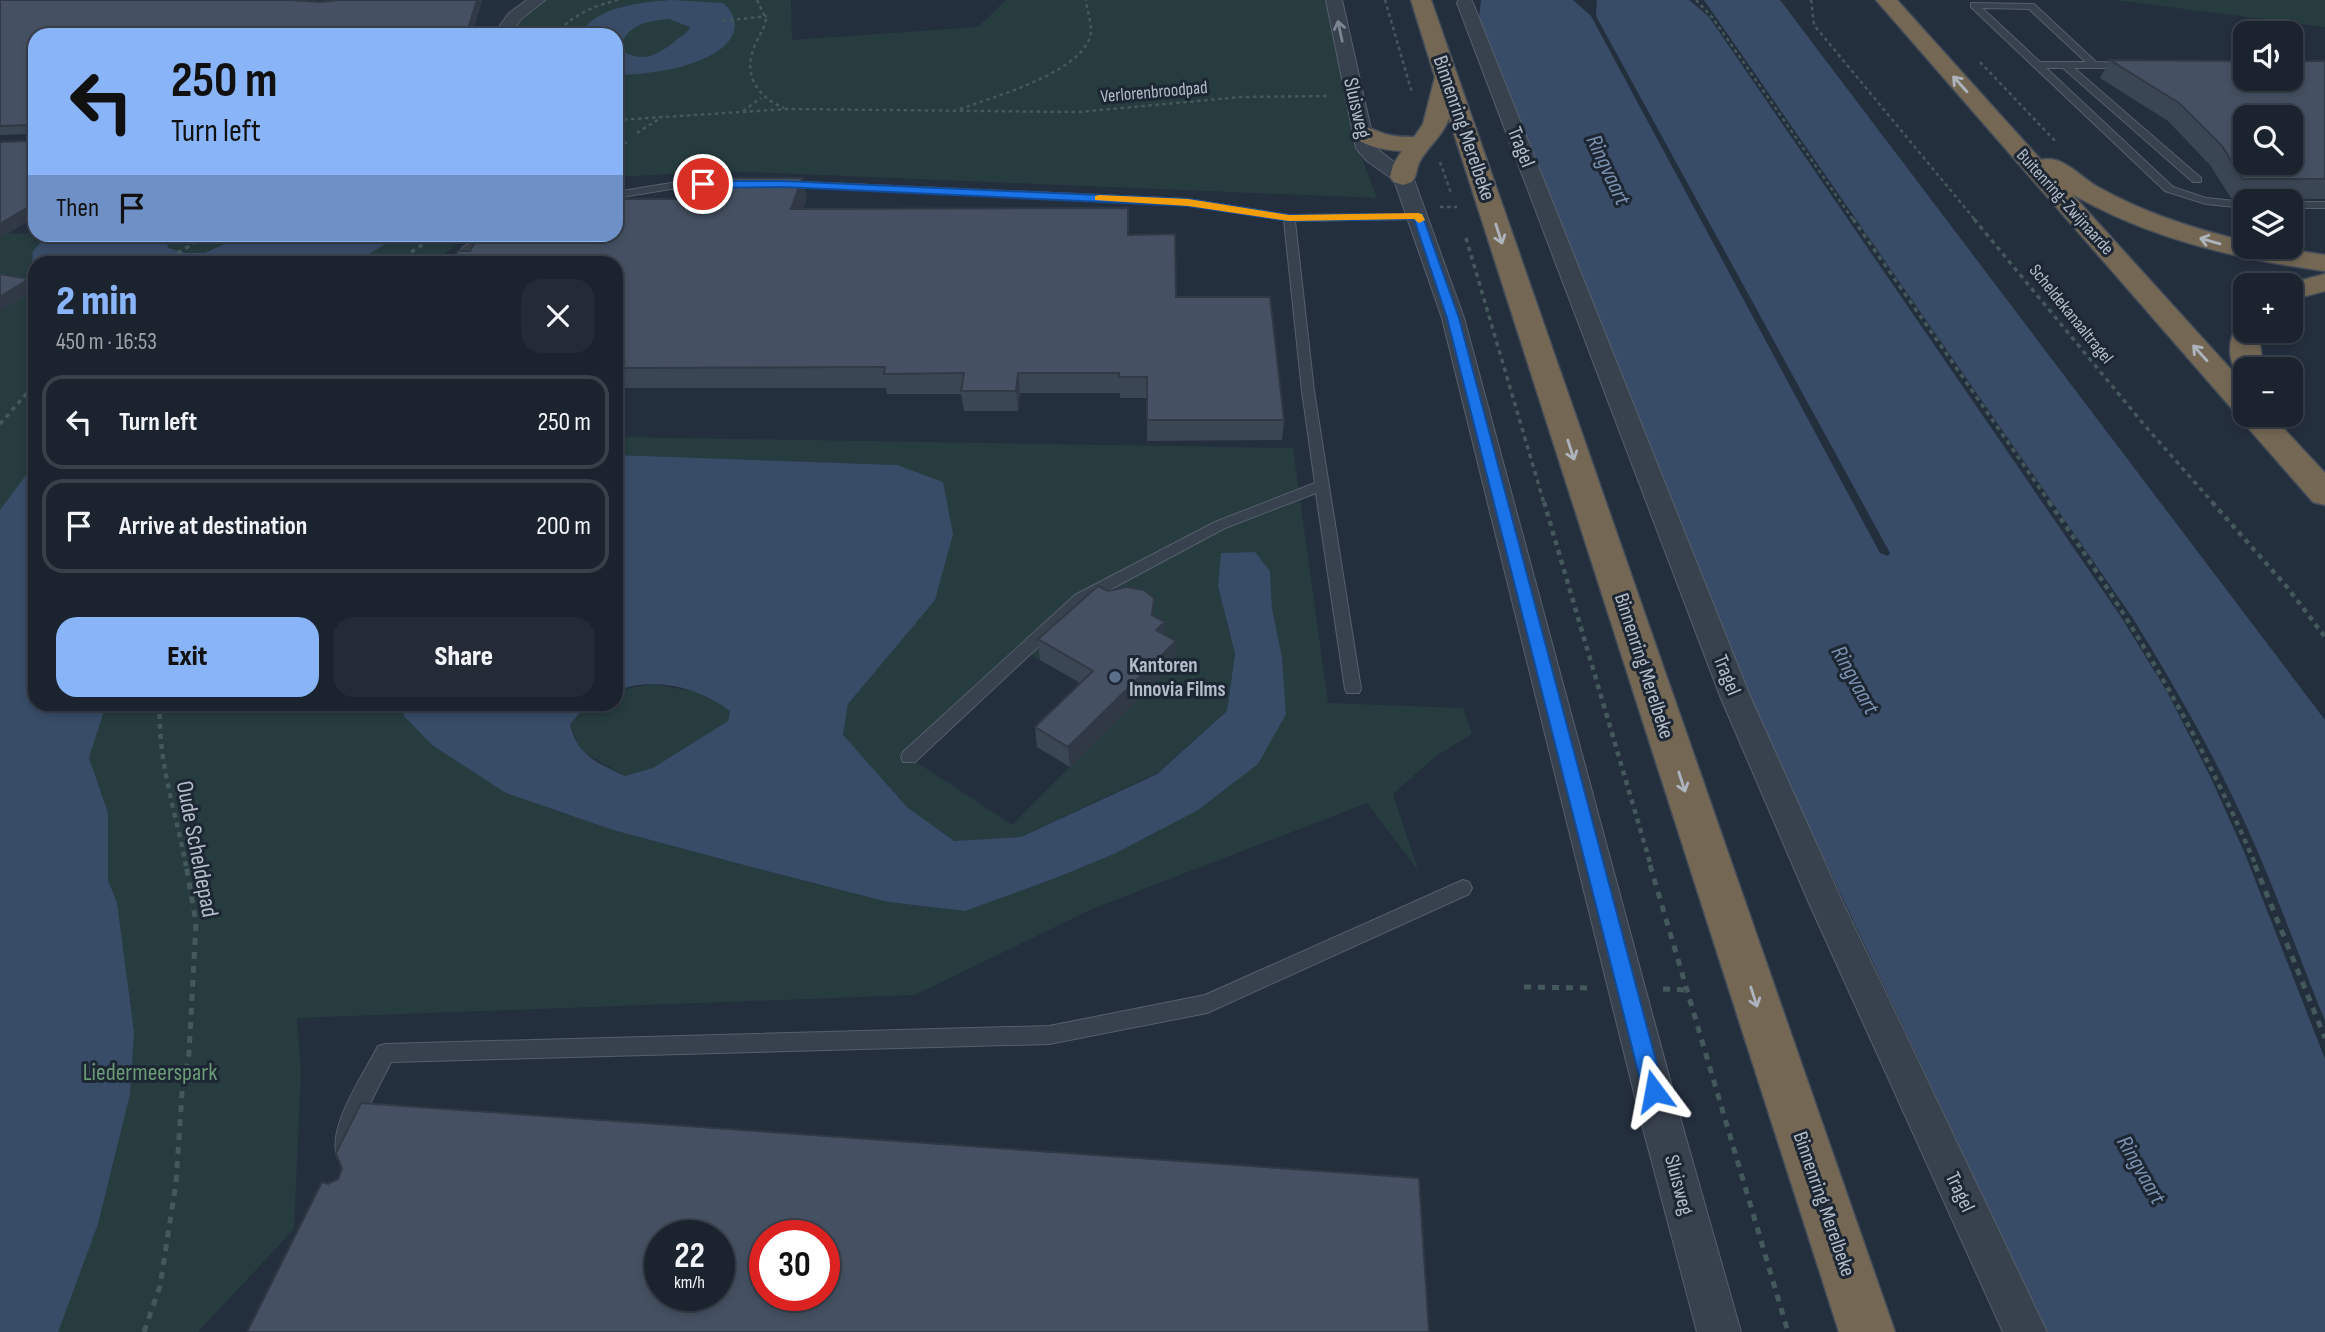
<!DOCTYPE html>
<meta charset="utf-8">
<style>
body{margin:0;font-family:"Sofia Sans Condensed",sans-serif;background:#242b36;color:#f1f3f6;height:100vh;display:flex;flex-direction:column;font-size:26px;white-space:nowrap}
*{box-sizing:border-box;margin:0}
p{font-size:23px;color:#a0a4aa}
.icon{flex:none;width:38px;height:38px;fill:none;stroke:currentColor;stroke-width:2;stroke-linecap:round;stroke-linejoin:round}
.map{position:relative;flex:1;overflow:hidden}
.side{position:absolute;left:28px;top:256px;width:595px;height:455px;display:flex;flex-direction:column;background:#1b232e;border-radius:21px;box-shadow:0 4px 10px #0003,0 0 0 2px #39404a}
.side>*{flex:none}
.top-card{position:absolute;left:28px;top:28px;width:595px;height:214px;border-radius:21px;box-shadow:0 4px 10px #0003,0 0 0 2px #39404a;background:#8ab4f8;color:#111;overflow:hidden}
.controls{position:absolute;left:2233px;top:21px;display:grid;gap:14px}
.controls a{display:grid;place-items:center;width:70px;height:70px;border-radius:14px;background:#1b232e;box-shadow:0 4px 10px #0003,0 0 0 2px #39404a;font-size:35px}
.speed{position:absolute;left:644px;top:1220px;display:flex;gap:14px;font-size:35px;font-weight:700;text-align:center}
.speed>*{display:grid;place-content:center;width:91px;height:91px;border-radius:50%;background:#1b232e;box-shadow:0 4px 10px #0003,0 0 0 2px #39404a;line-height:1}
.speed small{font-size:18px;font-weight:400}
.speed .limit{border:10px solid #d22;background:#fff;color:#111}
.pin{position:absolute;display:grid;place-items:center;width:60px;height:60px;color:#fff;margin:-30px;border:4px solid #fff;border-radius:50%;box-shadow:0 2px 7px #0007}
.me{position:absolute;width:77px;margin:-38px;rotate:347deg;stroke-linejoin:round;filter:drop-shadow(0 0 5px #0008)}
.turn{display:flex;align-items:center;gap:24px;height:147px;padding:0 28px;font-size:32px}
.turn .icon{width:91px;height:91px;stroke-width:2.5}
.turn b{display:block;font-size:49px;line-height:60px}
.then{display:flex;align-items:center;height:66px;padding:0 28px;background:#0003;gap:14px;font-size:26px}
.round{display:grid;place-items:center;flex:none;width:74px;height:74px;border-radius:21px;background:#242b36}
.head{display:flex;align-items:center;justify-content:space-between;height:119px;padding:0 28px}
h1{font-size:42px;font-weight:800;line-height:52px;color:#8ab4f8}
.primary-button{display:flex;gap:14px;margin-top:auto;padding:14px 28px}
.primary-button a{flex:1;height:80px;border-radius:21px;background:#8ab4f8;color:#111;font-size:28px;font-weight:800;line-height:80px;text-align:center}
.primary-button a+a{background:#242b36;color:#f1f3f6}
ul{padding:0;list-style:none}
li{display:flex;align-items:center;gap:21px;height:94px;margin:0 14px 10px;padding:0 14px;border:4px solid #39404a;border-radius:21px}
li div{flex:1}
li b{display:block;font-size:26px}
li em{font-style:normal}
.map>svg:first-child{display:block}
</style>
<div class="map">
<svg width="2325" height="1332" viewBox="0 0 2325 1332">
<rect width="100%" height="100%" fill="#242f3e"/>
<path fill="#263c3f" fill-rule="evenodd" d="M541,0H791L792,40L978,27L1006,0H1327L1354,138L1377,198L724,171L616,177V35H506L508,29Z
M2114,0H2325V27Z
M35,228V234L471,235L433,262H35V704H401L404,716L506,793L613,830L744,865L888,902L964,911L1056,878L1114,854L1286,715L1282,657L1272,608L1270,571L1226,622L1235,654L1227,711L1157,773L1021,837L954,841L907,807L843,736L848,704L889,653L897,465L616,455V437L1293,448L1328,703L1463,708L1472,734L1436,756L1393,794L1418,870L1367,803L1092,909L915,995L297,1018L301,1070L294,1229L198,1332H0V233L26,234ZM1025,651L1040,660L1175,662L1012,825L909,757Z
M652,684L704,693L730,711L728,721C701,738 656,776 625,776L580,750L570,724C587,703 589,704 616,704V691Z"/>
<path fill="#394c67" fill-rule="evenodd" d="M671,0L723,3C731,9 737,21 734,31C723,66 648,75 616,75V35H580C595,6 643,2 671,0ZM669,19L690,27C686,35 681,36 674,42C656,56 641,64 620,49C626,25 646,21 669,19Z
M1481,0H1573L1591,16L1880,553L1888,556L1890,553L1596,16L1597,0H1689L1709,17L2121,617L2166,690L2210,776L2245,854L2325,1059V1332H2047L1764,731L1646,443L1479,18Z
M1704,0H1780L2325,720V1021C2303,967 2283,911 2260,857C2225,774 2180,694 2132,617Z
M48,234L170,235L166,239L168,248L186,253H205L243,235H400L356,262H177C154,251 137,262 113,262C87,263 61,262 35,262V265L32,263L33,251Z
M616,455L897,465L943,482L953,534L935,600L848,704L843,735L907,807L954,841L1021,837L1157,774L1227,711L1235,654L1218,586L1221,553L1255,552L1270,571L1272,608L1282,657L1286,714L1258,764L1198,810L1114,854L1056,878L965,911L888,902L744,865L613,830L506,793L432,745L404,716L401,704H591L585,707L570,724C577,756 598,763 625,776L653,768L728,721L730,711C700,688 653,675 616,691Z
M35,463V704H106L89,758L108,813V880L117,903L134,1032L130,1094L98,1224L58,1332H0V510Z"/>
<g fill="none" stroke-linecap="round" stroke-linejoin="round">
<g stroke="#565f6c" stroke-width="2">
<path id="lane" d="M1971,3L2034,4L2096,62L2130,63L2132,65L2127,68H2074L2201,178V182H2193L2063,68H2046L2173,187L2206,198L2245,202V208L2206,204L2165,191L1971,7ZM1982,8L2029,9L2086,62H2040Z
M616,141L621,140L626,143L616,147Z
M721,181L725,182V186L677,188L616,198V192L677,182Z
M782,181L1188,199L1289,215L1422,214L1423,216L1418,219L1295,221L1314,391L1361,689L1359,693H1347L1345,689L1316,493L1225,528L1085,603L915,762H903L901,757L903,752L1075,595L1215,522L1315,483L1302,391L1284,220L1188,205L778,186V182Z
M2291,202H2325V208H2291Z
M490,234H505L471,251L463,262H453L463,247Z
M1463,880L1469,882L1472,888L1469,894L1207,1013L1049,1044L391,1062L358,1127L352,1159L345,1162L338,1159C325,1129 364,1074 378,1046L385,1044L1049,1026L1205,995Z"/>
</g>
<g stroke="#565f6c" stroke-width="2">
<path id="street" d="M527,0H545L521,19L509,35H493L509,13Z
M1326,0H1342L1375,147L1413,177L1464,318L1680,1117L1741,1332H1697L1640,1117L1442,318L1394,180L1367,161L1356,148Z
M1459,0H1471L1473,3L1750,696L1843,903L2047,1332H2003L1809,903L1720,696L1457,3Z"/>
</g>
<g stroke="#434c59" stroke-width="3">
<path id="highway" d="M1411,0H1431L1895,1332H1839L1449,118C1443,136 1429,145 1420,161C1416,168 1417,176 1412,182L1403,185L1394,182L1390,177L1393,165L1402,151C1386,150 1361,147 1351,133L1354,128C1368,124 1376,132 1389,135C1397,137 1406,137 1414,137L1423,124L1435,77Z
M1876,0H1897L2041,160C2062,154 2080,177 2098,187C2144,213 2194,229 2245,241V247H2274L2325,255V271C2237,259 2150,239 2072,194L2245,385V415H2271L2325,473V505L2313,502L2243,422L2238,415L2240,412L2234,411Z
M2325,274V291L2291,300V285H2283Z
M2245,323V331H2263L2259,340L2264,369H2245V377L2238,375C2228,360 2227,340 2238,325Z"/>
</g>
<path stroke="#44595c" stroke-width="2.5" stroke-dasharray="3.5 3.5" stroke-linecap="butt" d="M757,0L766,19C764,29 759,36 755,45C742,74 757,97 784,108
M1385,0L1412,93
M1696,0L1712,17L1854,221
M1811,0L1814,25L1976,221
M723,21L767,16
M555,35C572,15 593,6 618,0
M1980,62L2056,142
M960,109C993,97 1078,74 1090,37C1093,26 1087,11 1086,0
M743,111L761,98
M617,120L788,109L1079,112L1241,97L1328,96
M637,133L659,119
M1440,162L1451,193
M1440,207H1457"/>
<path stroke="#44595c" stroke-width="3.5" stroke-dasharray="4.5 4.5" stroke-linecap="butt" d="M1853,219L2050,503
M1974,219L2146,427L2213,503
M1466,238L1544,503
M162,262L210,234
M396,262L439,234
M0,424L35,384"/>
<path stroke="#44595c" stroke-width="4.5" stroke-dasharray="5 5" stroke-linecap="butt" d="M1544,502L1651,866
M2049,502C2130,617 2201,736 2256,866
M2212,502L2287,587L2325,637
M160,704C157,759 176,813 186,866"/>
<path stroke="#44595c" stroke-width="5" stroke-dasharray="7 7" stroke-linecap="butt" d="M1650,865L1788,1332
M2255,865L2325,1038
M1524,987L1591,988
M1663,989L1686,990
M144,1332L160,1286L176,1183L182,1093L189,1053L196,923L186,865"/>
<use href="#lane" fill="#38414e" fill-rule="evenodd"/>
<use href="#street" fill="#38414e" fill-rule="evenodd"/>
<use href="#highway" fill="#746855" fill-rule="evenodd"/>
</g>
<path fill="#3b4654" d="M0,0L320,2L340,0H482L472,35H35V217L0,238V142L29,141L31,139V134L0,135Z
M2110,60L2325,61V199L2231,198L2210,165L2168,121L2100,78Z
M802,178L807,197L803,209L1128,235L1176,297L1284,420L1282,440L1147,441V398H1120V393H1020L1018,411H964L961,394H887L886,388H616V262L470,251L695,199Z
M1154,616L1165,622V635L1176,641L1175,662L1070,767L1037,747L1035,727L1080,683L1040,660L1038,639Z"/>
<path fill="#303945" d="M477,0H482L472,35H466Z
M802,178L807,197L796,228L791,209Z
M35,204V217L0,238V224L18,213Z
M29,279L35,287V290L0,312V297Z
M1018,373L1020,393L1018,411L1016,391Z
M1165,622V643L1156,630Z
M1176,641L1175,662L1070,767L1068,747Z"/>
<path fill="#455162" stroke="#303945" stroke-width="2" fill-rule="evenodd" d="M0,0H289L320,2L340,0H477L466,35H35V204L18,213L0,224V142L29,141L31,139V125L0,126Z
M2110,60L2245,61V79H2291V61H2325V179H2243L2222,146L2179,103ZM2245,117H2291V163H2245Z
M704,178H802L791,209L1128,208V235L1175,234L1176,297H1270L1284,420H1147V377H1119V373H1018L1016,391H961L964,373L884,374L885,367L616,368V262H450L458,251H470L480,234H616V199H695Z
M0,274L29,279L0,297Z
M1098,586L1108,591L1127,587L1144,590L1154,598L1152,615L1165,622L1156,630L1176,641L1068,747L1035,727L1093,671L1038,639Z
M361,1103L1419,1178L1429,1332H247L322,1182L328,1184L338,1179L342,1169L336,1153ZM660,1236H719V1295H660ZM765,1236H824V1295H765Z"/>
<defs><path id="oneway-shaft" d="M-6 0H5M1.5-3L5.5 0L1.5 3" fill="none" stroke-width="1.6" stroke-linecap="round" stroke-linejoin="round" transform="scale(1.75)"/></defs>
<use stroke="#7c8592" href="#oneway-shaft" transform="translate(1340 31) rotate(-102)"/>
<g stroke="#aeb4bd">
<use href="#oneway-shaft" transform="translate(1960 84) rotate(-132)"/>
<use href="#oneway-shaft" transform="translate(1499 234) rotate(72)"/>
<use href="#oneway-shaft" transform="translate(2210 241) rotate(-164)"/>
<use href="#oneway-shaft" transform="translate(2200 353) rotate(-132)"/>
<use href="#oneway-shaft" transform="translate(1571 450) rotate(72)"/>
<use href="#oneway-shaft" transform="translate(1682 782) rotate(72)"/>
<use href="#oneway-shaft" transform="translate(1754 997) rotate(72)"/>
</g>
<path fill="#1a73e8" stroke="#114b97" stroke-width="2" d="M783,181L1188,199L1289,215L1422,214L1459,318L1664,1091L1661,1098L1654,1101L1646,1098L1643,1091L1447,318L1414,219L1289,221L1188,206L783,187L703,188L698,184L703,181Z"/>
<path fill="#f59e0b" d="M1099,195L1188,199L1289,215L1418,213L1422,214L1425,220L1419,223L1414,219L1289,221L1188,206L1095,200V196Z"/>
<circle fill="#5c6f8a" stroke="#1d2633" stroke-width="2.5" cx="1115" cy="677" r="7"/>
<g text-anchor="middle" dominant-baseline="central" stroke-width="6" stroke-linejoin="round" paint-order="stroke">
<g font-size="18" fill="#b4bcc9" stroke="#1d2633">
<text transform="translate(1154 92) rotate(-5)">Verlorenbroodpad</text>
<text transform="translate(2065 202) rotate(48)">Buitenring-Zwijnaarde</text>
<text transform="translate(2071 314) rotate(51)">Scheldekanaaltragel</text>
</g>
<g font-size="21" fill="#b4bcc9" stroke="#1d2633">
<text transform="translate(1357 108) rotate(77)">Sluisweg</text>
<text transform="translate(1464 128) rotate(71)">Binnenring Merelbeke</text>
<text transform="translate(1521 147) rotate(68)">Tragel</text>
<text transform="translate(1644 666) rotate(72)">Binnenring Merelbeke</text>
<text transform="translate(1727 675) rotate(68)">Tragel</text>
<text transform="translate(1679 1185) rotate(75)">Sluisweg</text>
<text transform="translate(1960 1192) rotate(65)">Tragel</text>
<text transform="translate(1824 1204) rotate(71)">Binnenring Merelbeke</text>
</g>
<g font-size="21" font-weight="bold" fill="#b4bcc9" stroke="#1d2633" text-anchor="start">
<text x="1129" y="665">Kantoren<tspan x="1129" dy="24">Innovia Films</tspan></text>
</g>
<g font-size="23" font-style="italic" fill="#7c92b1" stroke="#1d2633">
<text transform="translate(1608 170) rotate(65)">Ringvaart</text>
<text transform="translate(1855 680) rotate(61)">Ringvaart</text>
<text transform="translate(2141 1170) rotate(60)">Ringvaart</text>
</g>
<g font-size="24" fill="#b4bcc9" stroke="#1d2633">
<text transform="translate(197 849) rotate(79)">Oude Scheldepad</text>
</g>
<g font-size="24" fill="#6b9a76" stroke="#1d2633">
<text x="150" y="1072">Liedermeerspark</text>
</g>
</g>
</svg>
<div class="controls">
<a><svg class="icon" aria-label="sound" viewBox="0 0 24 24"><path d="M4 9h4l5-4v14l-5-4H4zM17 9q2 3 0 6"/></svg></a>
<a><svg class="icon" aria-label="search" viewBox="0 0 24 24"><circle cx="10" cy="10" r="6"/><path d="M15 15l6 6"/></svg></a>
<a><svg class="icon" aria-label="layers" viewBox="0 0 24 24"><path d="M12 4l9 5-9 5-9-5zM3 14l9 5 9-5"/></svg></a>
<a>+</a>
<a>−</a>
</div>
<div class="speed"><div>22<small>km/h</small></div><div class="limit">30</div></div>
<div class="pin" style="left:703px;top:184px;background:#d93025"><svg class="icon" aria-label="arrive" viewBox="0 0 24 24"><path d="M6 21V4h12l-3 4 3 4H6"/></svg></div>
<svg class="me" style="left:1654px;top:1091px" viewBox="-20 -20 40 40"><path d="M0-17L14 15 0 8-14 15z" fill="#1a73e8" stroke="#fff" stroke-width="4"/></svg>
<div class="top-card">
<div class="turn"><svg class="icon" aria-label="left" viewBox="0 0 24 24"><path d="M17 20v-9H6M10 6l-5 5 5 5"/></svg><div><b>250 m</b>Turn left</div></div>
<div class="then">Then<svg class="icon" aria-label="arrive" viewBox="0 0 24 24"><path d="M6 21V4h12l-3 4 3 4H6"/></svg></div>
</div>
<section class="side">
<div class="head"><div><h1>2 min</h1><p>450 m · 16:53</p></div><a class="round"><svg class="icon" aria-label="close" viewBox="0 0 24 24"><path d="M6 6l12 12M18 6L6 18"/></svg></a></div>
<ul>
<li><svg class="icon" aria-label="left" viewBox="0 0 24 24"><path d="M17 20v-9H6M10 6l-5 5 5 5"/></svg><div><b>Turn left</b></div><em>250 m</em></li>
<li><svg class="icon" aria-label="arrive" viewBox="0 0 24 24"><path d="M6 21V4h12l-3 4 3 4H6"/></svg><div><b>Arrive at destination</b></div><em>200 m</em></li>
</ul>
<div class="primary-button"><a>Exit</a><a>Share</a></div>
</section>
</div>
